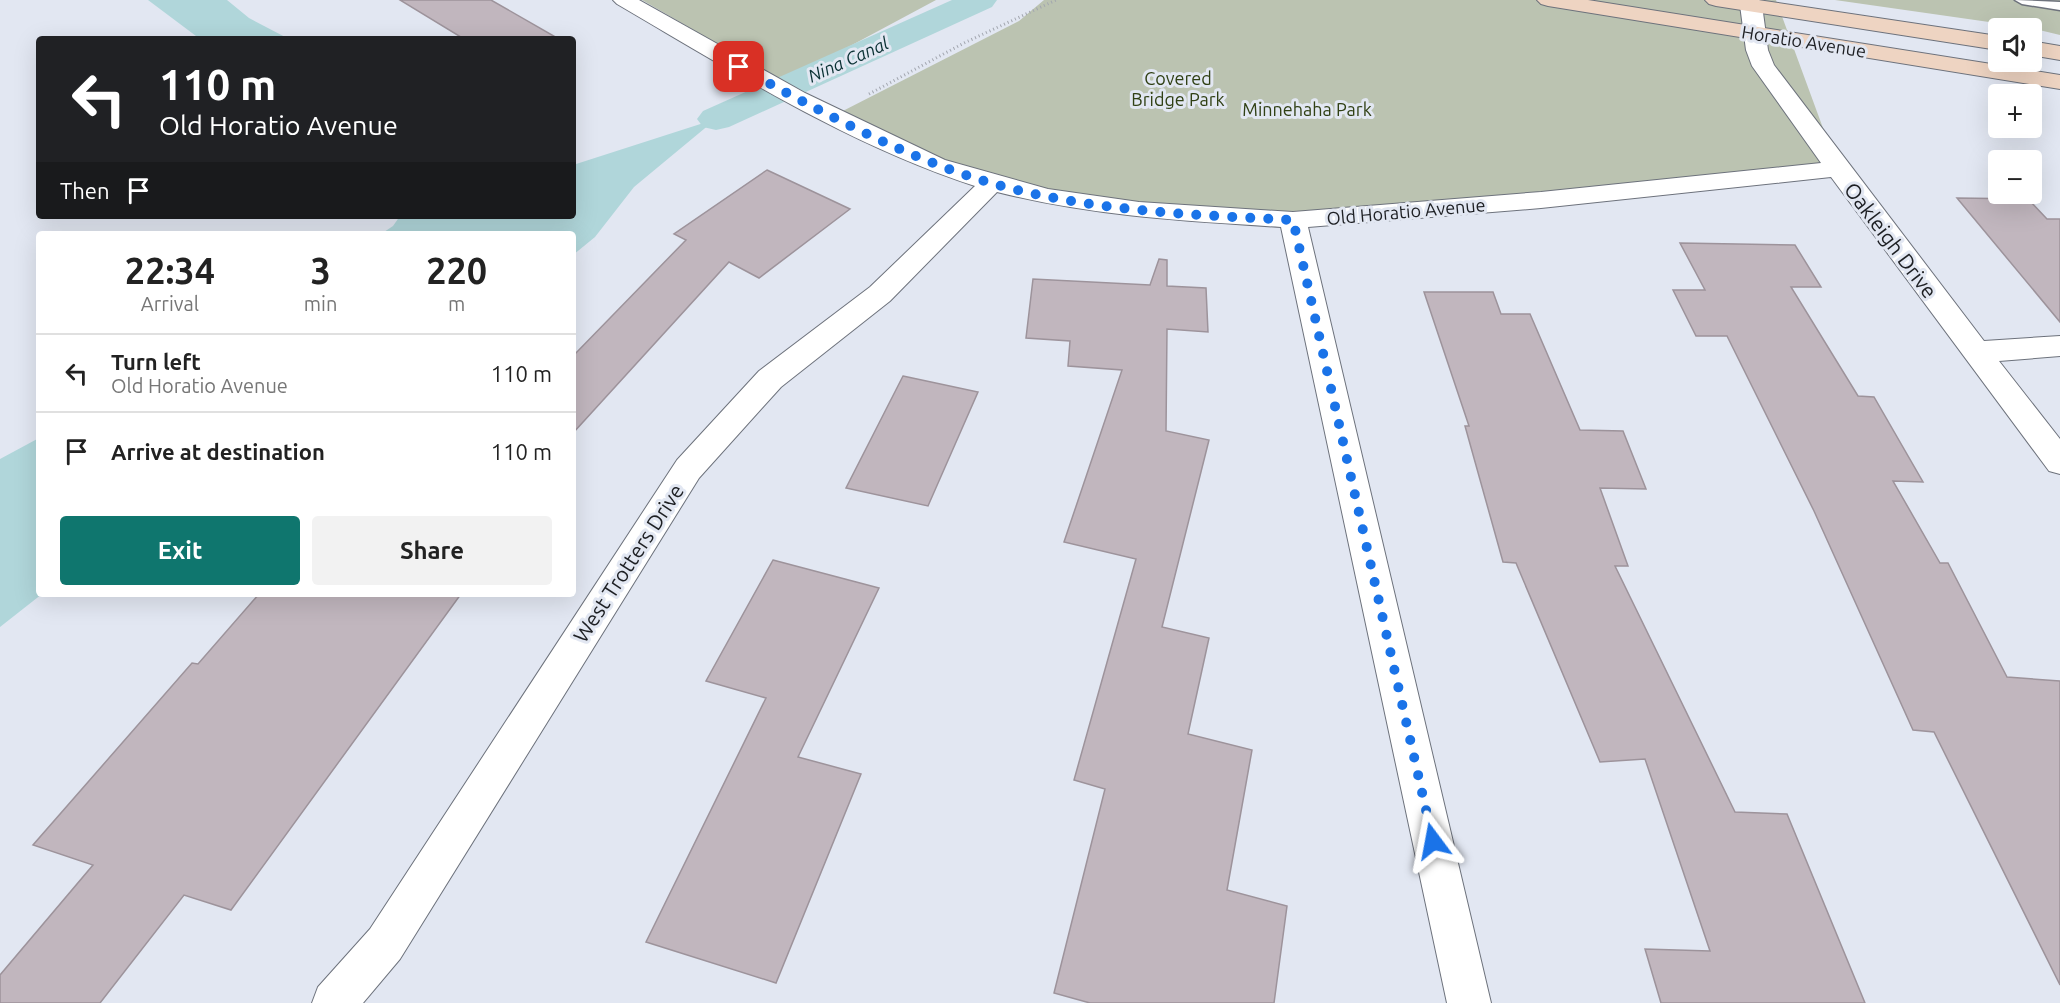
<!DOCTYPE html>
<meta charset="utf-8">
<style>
body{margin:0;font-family:Ubuntu,sans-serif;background:#f2f2f2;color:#222;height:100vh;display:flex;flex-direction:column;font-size:22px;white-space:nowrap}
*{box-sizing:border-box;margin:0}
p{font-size:20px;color:#767676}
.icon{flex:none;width:33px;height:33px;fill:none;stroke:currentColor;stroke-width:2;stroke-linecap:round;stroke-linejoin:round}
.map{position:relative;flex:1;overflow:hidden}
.side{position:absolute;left:36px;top:231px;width:540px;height:366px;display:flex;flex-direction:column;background:#fff;border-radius:6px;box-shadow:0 6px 24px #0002}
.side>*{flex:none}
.banner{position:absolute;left:36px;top:36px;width:540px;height:183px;border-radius:6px;box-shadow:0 6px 24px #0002;background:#202124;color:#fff;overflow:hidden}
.tools{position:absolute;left:1988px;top:18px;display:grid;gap:12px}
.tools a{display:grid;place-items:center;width:54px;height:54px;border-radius:6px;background:#fff;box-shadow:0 6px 24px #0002;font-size:30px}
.pin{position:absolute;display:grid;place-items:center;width:51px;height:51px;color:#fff;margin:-26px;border-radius:12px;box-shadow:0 3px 9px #0006}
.me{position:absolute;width:66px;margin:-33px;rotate:347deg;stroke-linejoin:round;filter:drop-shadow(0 0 4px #0008)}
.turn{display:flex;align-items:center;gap:21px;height:126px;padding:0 24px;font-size:27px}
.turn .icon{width:78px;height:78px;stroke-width:2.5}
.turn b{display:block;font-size:42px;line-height:51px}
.then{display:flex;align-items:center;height:57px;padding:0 24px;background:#0003;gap:12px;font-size:22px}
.eta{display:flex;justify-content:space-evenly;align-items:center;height:102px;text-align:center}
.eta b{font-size:36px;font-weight:600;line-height:42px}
.action{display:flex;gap:12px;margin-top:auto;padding:12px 24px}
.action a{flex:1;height:69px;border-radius:6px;background:#0f766e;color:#fff;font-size:24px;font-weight:600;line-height:69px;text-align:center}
.action a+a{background:#f2f2f2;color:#222}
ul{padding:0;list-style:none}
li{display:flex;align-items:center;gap:18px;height:78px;padding:0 24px;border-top:2px solid #e0e0e0}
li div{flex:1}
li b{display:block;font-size:22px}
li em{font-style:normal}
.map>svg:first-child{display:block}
</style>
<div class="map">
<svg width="2060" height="1003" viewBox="0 0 2060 1003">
<rect width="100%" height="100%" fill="#e2e7f2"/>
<path fill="#bbc3b1" d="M642,0H936L783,82Z
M1044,0H1776L1838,169L1541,200L1229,217L992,183L833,116L1019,21Z
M1835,0H2060V35L2031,28Z"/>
<path fill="#b0d6da" d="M148,0H227L249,18L289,39H200Z
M716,119L634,187L595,237L573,255V234H381L393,226L400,216H573V165Z
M39,438V594H42L0,627V459Z"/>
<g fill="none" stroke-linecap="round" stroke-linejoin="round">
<path fill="#b0d6da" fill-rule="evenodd" d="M952,0H997L992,7L729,127L716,130L703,127L697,119L703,111Z"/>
</g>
<path fill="#c1b6be" stroke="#9d939b" stroke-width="1.5" d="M400,0H491L559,39H464Z
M767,170L850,209L759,278L729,262L573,433V356L686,240L674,234Z
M1957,198L2028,199L2047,219H2060V322Z
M1680,243L1795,245L1821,287H1791L1858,396L1874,397L1923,482L1893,481L1940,563H1948L2007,677L2060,681V985L1934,732L1913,730L1814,511L1727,336H1696L1673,290H1705Z
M1159,259L1167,260V286L1206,288L1208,332L1167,329L1166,431L1209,440L1162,627L1209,638L1188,734L1252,750L1227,890L1287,906L1274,1003H1090L1054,993L1105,789L1074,780L1136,559L1064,542L1122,370L1068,366L1070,341L1026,338L1033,279L1150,285Z
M1424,292H1493L1501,314H1530L1580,430L1623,431L1646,489L1600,488L1628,566H1615L1735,812L1787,814L1865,1003H1661L1645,949L1710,951L1645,759L1600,762L1516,563L1503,562L1465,426H1469Z
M903,376L978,392L928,506L846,488Z
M773,560L879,588L798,757L861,774L776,983L646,942L766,698L706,681Z
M259,594H461L231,910L184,895L100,1003H0V975L93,865L33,845L192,663L198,664Z"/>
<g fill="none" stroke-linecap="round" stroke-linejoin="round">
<g stroke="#6d727c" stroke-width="3">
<path id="lane" d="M2015,0L2060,2V10L2022,4Z"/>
</g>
<g stroke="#6d727c" stroke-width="2">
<path id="street" d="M613,0H639L805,93L945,160L1048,189L1139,202L1293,212L1541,192L1821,163L1752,66L1746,50L1740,5L1745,0H1759L1762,5L1768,50L1774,65L1984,341L2060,336V356L1999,361L2060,439V474L2049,471L1831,177L1541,208L1308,227L1491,1003H1447L1281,227C1185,221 1091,216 997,192L890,301L781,387L699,478L400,959L363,1003H312L318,987L370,929L677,460L759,371L870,287L975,186C848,145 732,71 617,4Z"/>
</g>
<g stroke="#6d727c" stroke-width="2">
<path id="secondary" d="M1537,0H1588L2060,75V89L1548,6L1541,4Z
M1705,0H1758L1998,36V50L1716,6L1709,4Z
M2031,41L2060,46V60L2031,55Z"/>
</g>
<path stroke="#a2a6af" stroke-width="3" stroke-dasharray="1 3" stroke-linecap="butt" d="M869,94L964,43L1056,0"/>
<use href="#lane" fill="#fff" fill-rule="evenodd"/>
<use href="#street" fill="#fff" fill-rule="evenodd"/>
<use href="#secondary" fill="#eed4c2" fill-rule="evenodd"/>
</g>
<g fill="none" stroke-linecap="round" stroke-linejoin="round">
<path stroke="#1a73e8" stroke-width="10" stroke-dasharray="0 18" d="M739,67C818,110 905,158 991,183C1088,211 1193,215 1293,220L1433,841"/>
</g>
<g text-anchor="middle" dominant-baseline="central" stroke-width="6" stroke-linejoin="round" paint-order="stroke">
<g font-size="18" fill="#1d1f23" stroke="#e2e7f2">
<text transform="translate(1804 41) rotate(9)">Horatio Avenue</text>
<text transform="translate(1406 211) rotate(-5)">Old Horatio Avenue</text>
</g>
<g font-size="18" font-style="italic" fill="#093033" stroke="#e2e7f2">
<text transform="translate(848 59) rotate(-24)">Nina Canal</text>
</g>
<g font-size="18" fill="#304014" stroke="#e2e7f2">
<text x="1178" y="78">Covered<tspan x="1178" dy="21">Bridge Park</tspan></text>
<text x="1307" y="109">Minnehaha Park</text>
</g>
<g font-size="21" fill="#1d1f23" stroke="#e2e7f2">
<text transform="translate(1891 240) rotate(53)">Oakleigh Drive</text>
<text transform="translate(628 563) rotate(-57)">West Trotters Drive</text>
</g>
</g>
</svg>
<div class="tools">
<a><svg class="icon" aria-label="sound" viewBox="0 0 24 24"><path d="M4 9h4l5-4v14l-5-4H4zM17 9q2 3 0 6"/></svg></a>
<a>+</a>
<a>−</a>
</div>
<div class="pin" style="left:739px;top:67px;background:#d93025"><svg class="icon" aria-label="arrive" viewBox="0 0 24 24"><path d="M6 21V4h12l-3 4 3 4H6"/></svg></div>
<svg class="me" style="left:1433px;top:841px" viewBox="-20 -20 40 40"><path d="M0-17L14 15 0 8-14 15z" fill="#1a73e8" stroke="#fff" stroke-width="4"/></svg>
<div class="banner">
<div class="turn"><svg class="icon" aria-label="left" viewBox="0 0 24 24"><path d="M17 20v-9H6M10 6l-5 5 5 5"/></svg><div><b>110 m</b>Old Horatio Avenue</div></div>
<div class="then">Then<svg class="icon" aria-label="arrive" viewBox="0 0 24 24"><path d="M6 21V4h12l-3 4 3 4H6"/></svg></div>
</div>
<section class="side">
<div class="eta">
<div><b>22:34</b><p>Arrival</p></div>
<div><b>3</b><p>min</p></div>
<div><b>220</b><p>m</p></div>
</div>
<ul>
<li><svg class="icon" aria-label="left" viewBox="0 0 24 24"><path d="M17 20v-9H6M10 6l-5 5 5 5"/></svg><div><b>Turn left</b><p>Old Horatio Avenue</p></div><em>110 m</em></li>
<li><svg class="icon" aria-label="arrive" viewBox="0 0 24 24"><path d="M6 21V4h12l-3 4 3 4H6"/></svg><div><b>Arrive at destination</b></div><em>110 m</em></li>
</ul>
<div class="action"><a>Exit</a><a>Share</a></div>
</section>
</div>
